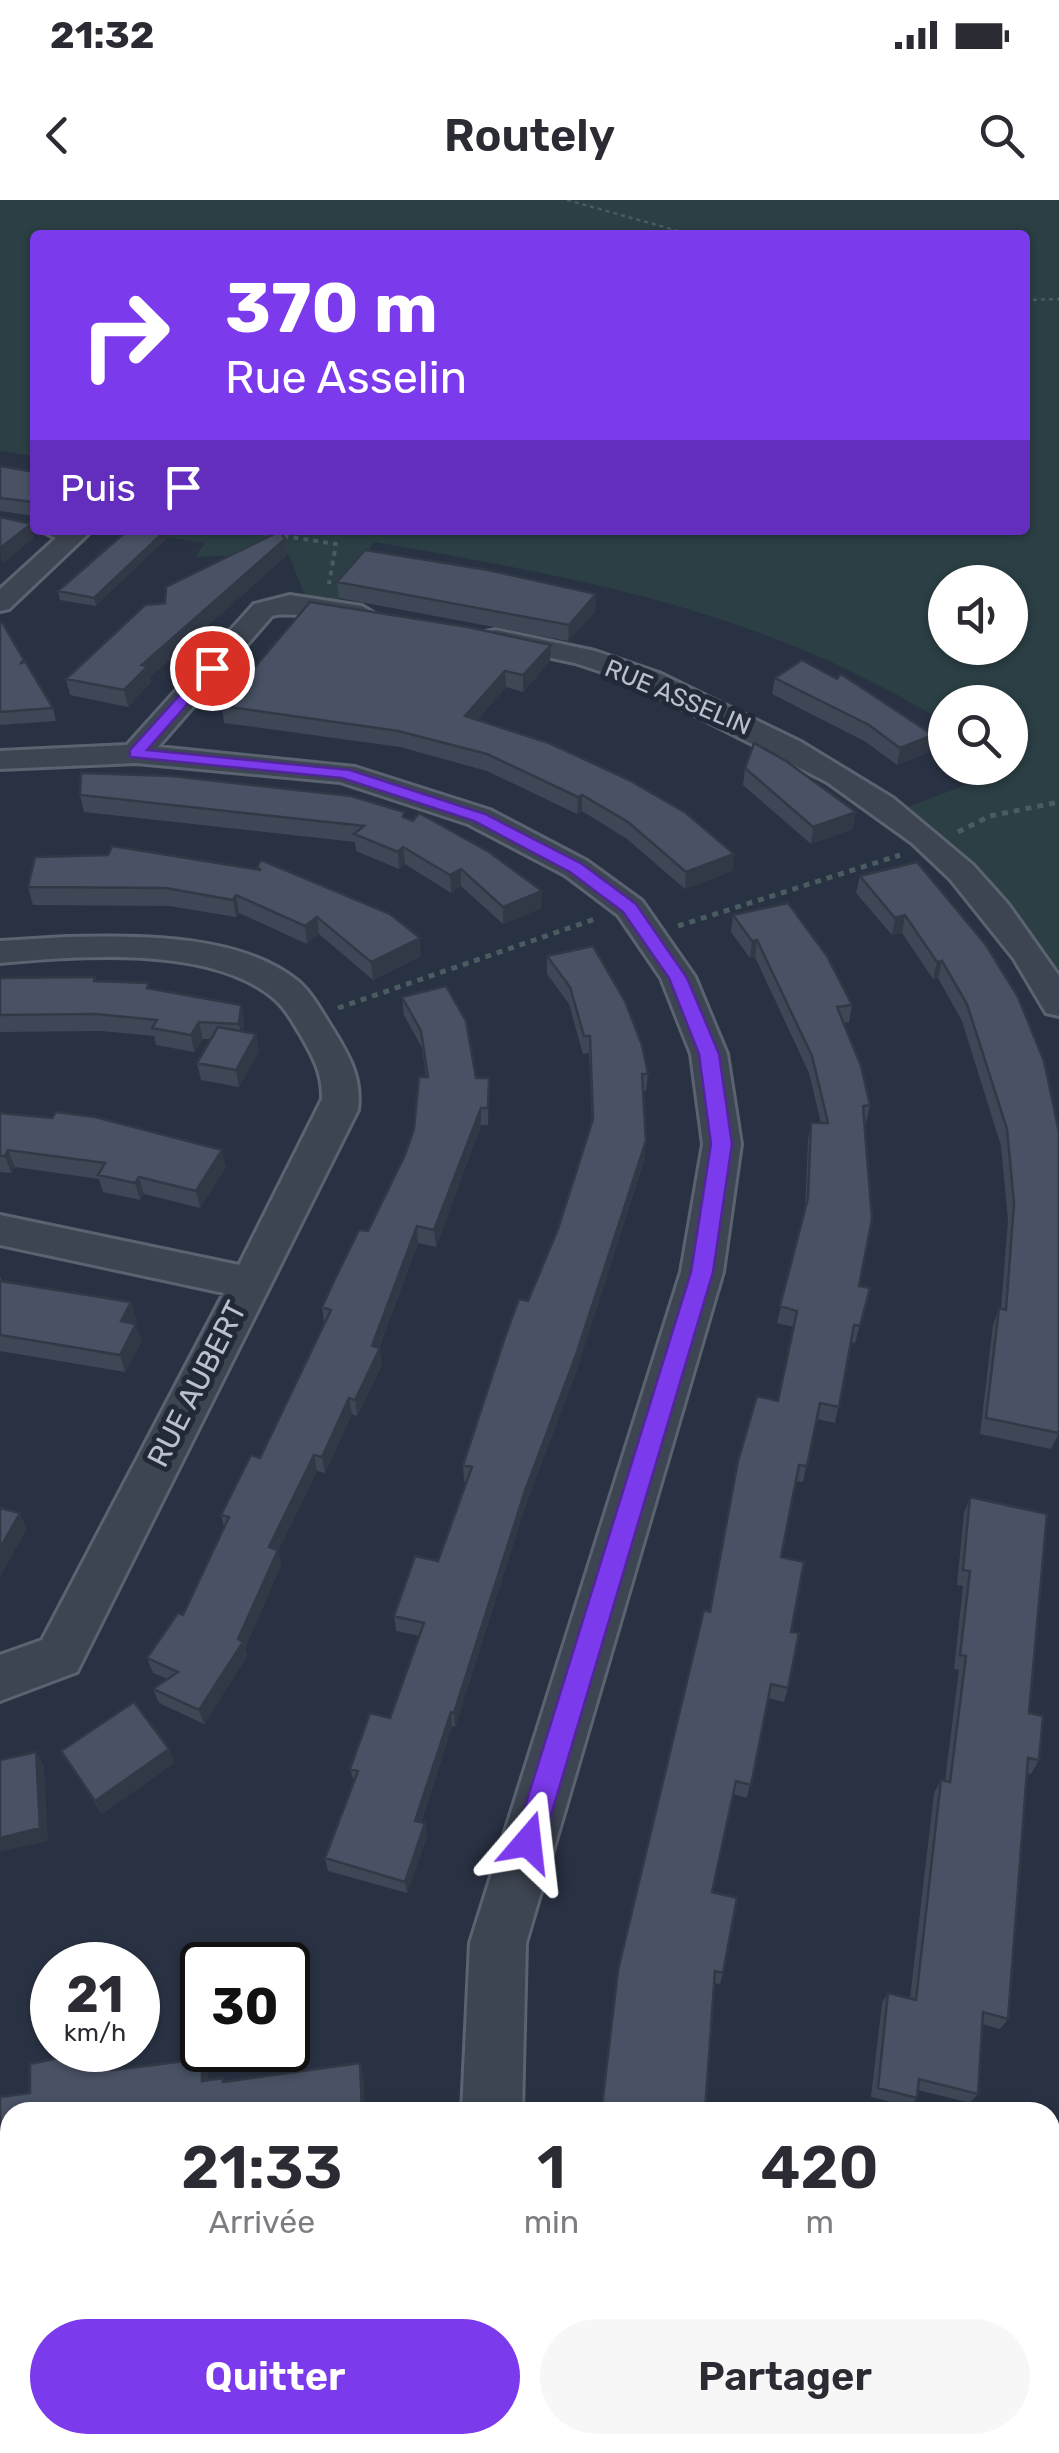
<!DOCTYPE html>
<html lang="fr">
<meta charset="utf-8">
<style>
body{margin:0;font-family:Rubik,sans-serif;background:#f7f7f7;color:#2b2b33;height:100vh;display:flex;flex-direction:column;font-size:38px;white-space:nowrap}
*{box-sizing:border-box;margin:0}
p{font-size:32px;color:#7c7c81}
.icon{flex:none;width:55px;height:55px;fill:none;stroke:currentColor;stroke-width:2;stroke-linecap:round;stroke-linejoin:round}
.map{position:relative;flex:1;overflow:hidden}
.panel{position:absolute;left:0px;top:1902px;width:1060px;height:352px;display:flex;flex-direction:column;background:#fff;border-radius:30px 30px 0 0;box-shadow:0 2px 8px #0004}
.panel>*{flex:none}
.guide{position:absolute;left:30px;top:30px;width:1000px;height:305px;border-radius:10px;box-shadow:0 2px 8px #0004;background:#7c3aed;color:#fff;overflow:hidden}
.tools{position:absolute;left:928px;top:365px;display:grid;gap:20px}
.tools a{display:grid;place-items:center;width:100px;height:100px;border-radius:50%;background:#fff;box-shadow:0 2px 8px #0004;font-size:50px}
.speed{position:absolute;left:30px;top:1742px;display:flex;gap:20px;font-size:50px;font-weight:700;text-align:center}
.speed>*{display:grid;place-content:center;width:130px;height:130px;border-radius:50%;background:#fff;box-shadow:0 2px 8px #0004;line-height:1}
.speed small{font-size:25px;font-weight:400}
.speed .limit{border:5px solid #111;border-radius:15px;background:#fff;color:#111}
.pin{position:absolute;display:grid;place-items:center;width:85px;height:85px;color:#fff;margin:-42px;border:5px solid #fff;border-radius:50%;box-shadow:0 2px 10px #0007}
.me{position:absolute;width:110px;margin:-55px;rotate:17deg;stroke-linejoin:round;filter:drop-shadow(0 0 8px #0008)}
.turn{display:flex;align-items:center;gap:35px;height:210px;padding:0 30px;font-size:45px}
.turn .icon{width:130px;height:130px;stroke-width:2.5}
.turn b{display:block;font-size:70px;line-height:85px}
.then{display:flex;align-items:center;height:95px;padding:0 30px;background:#0003;gap:20px;font-size:38px}
.eta{display:flex;justify-content:space-evenly;align-items:center;height:170px;text-align:center}
.eta b{font-size:60px;font-weight:600;line-height:70px}
.action{display:flex;gap:20px;margin-top:auto;padding:20px 30px}
.action a{flex:1;height:115px;border-radius:60px;background:#7c3aed;color:#fff;font-size:40px;font-weight:600;line-height:115px;text-align:center}
.action a+a{background:#f7f7f7;color:#2b2b33}
.status{display:flex;justify-content:space-between;align-items:center;height:70px;padding:0 50px;background:#fff;direction:ltr}
.status svg{height:28px;fill:currentColor}
header{display:flex;justify-content:space-between;align-items:center;height:130px;padding:0 30px;background:#fff;font-size:45px;font-weight:600}
.map>svg:first-child{display:block}
</style>
<div class="status"><b>21:32</b><svg viewBox="0 0 49 12"><path d="M0 12V9h3v3zM5 12V6h3v6zM10 12V3h3v9zM15 12V0h3v12zM26 1h20v11H26zM47 4h2v5h-2z"/></svg></div>
<header><svg class="icon" aria-label="back" viewBox="0 0 24 24"><path d="M15 5l-7 7 7 7"/></svg>Routely<svg class="icon" aria-label="search" viewBox="0 0 24 24"><circle cx="10" cy="10" r="6"/><path d="M15 15l6 6"/></svg></header>
<div class="map">
<svg width="1059" height="2253" viewBox="0 0 1059 2253">
<rect width="100%" height="100%" fill="#293243"/>
<path fill="#2b3f44" fill-rule="evenodd" d="M0,0H1059V800L897,611L1013,567L1010,502H945V523C764,410 580,378 374,342L335,406L307,401L288,353L195,357L205,343L122,330H1025V35H35V256L0,251ZM945,382H1010V448H945Z"/>
<g fill="none" stroke-linecap="round" stroke-linejoin="round">
<g stroke="#5b6270" stroke-width="6">
<path id="minor" d="M40,330H85L88,334L9,409L0,411V389L56,338Z
M290,395L362,406L375,414C361,431 299,409 272,416L158,547L355,567L490,610L587,661L642,701L695,777L727,854L741,944L723,1072L526,1743L522,1912H462L470,1743L681,1072L703,944L691,854L661,778L618,715L565,675L468,624L340,582L136,563L0,569V551L127,545L254,404Z
M496,430L595,451L659,473L801,542L893,598L973,665L1008,704L1059,776V816L1046,813L1014,759L950,679L912,643L827,582L626,480L575,463L486,444L482,438L486,432Z
M66,737C138,736 238,733 298,781C313,794 323,814 334,831C350,857 362,879 358,910L77,1472L0,1501V1455L42,1440L224,1093L0,1045V1015L239,1065L322,899C323,873 312,855 300,834C292,821 284,806 272,797C208,745 77,756 0,763V741Z
M1059,1935V2001L1050,2005V1938Z
M10,2093V2157L0,2158V2094Z
M495,2245H563L564,2253H496Z"/>
</g>
<path stroke="#495c60" stroke-width="2.5" stroke-dasharray="4 4" stroke-linecap="butt" d="M567,0L693,35
M1025,100L1059,99"/>
<path stroke="#495c60" stroke-width="4" stroke-dasharray="5 5" stroke-linecap="butt" d="M244,330L336,344L329,384"/>
<path stroke="#495c60" stroke-width="5" stroke-dasharray="6 6" stroke-linecap="butt" d="M958,632L990,616L1059,602
M678,726L900,655
M338,808L595,719"/>
<path stroke="#495c60" stroke-width="9" stroke-dasharray="10 10" stroke-linecap="butt" d="M1050,2076L1059,2087"/>
<use href="#minor" fill="#3d4552" fill-rule="evenodd"/>
</g>
<path fill="#3e4756" d="M0,266L35,272V316L0,311Z
M128,330L96,406L60,400L58,391Z
M287,355L150,477L151,482L128,507L70,495L66,479L165,403Z
M337,382L596,411L568,441L339,398Z
M2,422L53,508L56,521L0,525V423Z
M550,461L523,492L506,487L477,520L734,654L732,671L685,689L627,639L582,611L577,614L487,571L400,547L224,523L222,506Z
M775,478L933,535L929,552L897,565L866,542L772,494Z
M745,568L853,629L811,644L743,585Z
M80,595L404,617L541,708L503,724L461,686L451,693L405,664L399,669L356,651L355,642L84,612Z
M257,667L421,756L373,780L319,734L307,744L239,713L236,717L169,706L33,705L28,687L257,670Z
M860,676L986,745L1059,1233L1051,1249L980,1234L993,1125L999,1108L1001,1109L1008,1020L1001,946L962,821L938,778L933,779L902,733L892,735L856,693Z
M733,715L852,805L849,822L844,823L870,905L866,923H864L859,1086L870,1088L855,1143L851,1142L835,1223L816,1219L803,1282L796,1281L781,1357L791,1432L788,1488L784,1502L768,1498L747,1598L733,1594L712,1692L723,1773L720,1784L714,1783L705,1912H601L618,1770L710,1412L778,1201L794,1127L777,1123L805,1011L808,940L811,923H821L809,873L755,757L750,758L731,732Z
M547,756L648,874L646,891H643L645,958L576,1172L525,1307L455,1527L452,1526L421,1622L425,1623L427,1636L407,1693L328,1671L325,1658L354,1582L350,1569L390,1518L420,1436L396,1431L394,1416L438,1361L467,1282L464,1281L463,1265L558,1029L592,923L589,853L583,854L569,804L547,774Z
M0,778L96,781L241,805L244,822L243,831L259,851L239,887L201,880L197,863L211,839H203L194,852L156,845L154,836L101,831L0,832Z
M402,797L476,878H489L488,925H481L436,1047L418,1043L379,1148L382,1165L357,1216L352,1214L325,1273L317,1271L278,1351L281,1365L245,1448L247,1456L204,1524L159,1503L153,1489L168,1479L153,1473L147,1458L183,1415L224,1327L221,1315L260,1258L324,1124L322,1107L368,1031L405,955L414,929L426,877L422,848L404,815Z
M0,913L226,967L200,1008L144,994L140,1000L103,992L99,979L15,967L11,973L0,972Z
M0,1076L2,1081L131,1102L136,1119L134,1124L142,1141L125,1172L0,1151Z
M970,1297L1029,1513L1039,1560L1031,1574L1027,1573L1008,1819L1000,1829L982,1824L978,1894L970,1903L918,1890L917,1898L910,1907L871,1897L882,1803L888,1793L910,1798L934,1593L941,1580L945,1581L959,1470L954,1469L963,1386L957,1385L964,1313Z
M169,1549L174,1563L102,1614L61,1551Z
M118,1856L119,1869L208,1868V1880L225,1881L363,1873L365,1912H10V1992L0,1993V1897L30,1893Z
M906,2245H1050L1059,2253H909Z"/>
<path fill="#323946" d="M31,324L34,338L2,364L0,348Z
M166,330H176L96,406L94,398Z
M285,339L287,355L150,477L151,482L128,507L124,490L142,465Z
M596,394V411L568,441L569,425Z
M551,445L550,461L523,492V475Z
M505,471L506,487L465,533V516Z
M933,535L929,552L897,565L900,548Z
M582,595V611L577,614L578,597Z
M856,612L853,629L811,644L813,627Z
M403,647L405,664L399,669L398,652Z
M734,654L732,671L685,689L686,672Z
M461,669V686L451,693L450,675Z
M542,691L541,708L503,724V707Z
M236,695L239,713L236,717L233,700Z
M905,715L902,733L892,735L895,718Z
M317,717L319,734L307,744L305,726Z
M420,738L421,756L373,780L371,762Z
M757,740L755,757L750,758L752,741Z
M942,761L938,778L933,779L937,762Z
M241,805L244,822L242,841L239,824Z
M199,822L203,839L194,852L191,835Z
M256,834L259,851L239,887L236,870Z
M481,908V925L436,1047L434,1030Z
M646,941L645,958L576,1172L525,1307L455,1527L454,1513L525,1291Z
M8,950L15,967L11,973L5,956Z
M222,950L226,967L200,1008L196,991Z
M139,977L144,994L140,1000L135,983Z
M417,1026L418,1043L375,1158L380,1148L382,1165L357,1216L355,1200L372,1146Z
M131,1102L136,1119L126,1138L121,1121Z
M136,1124L142,1141L125,1172L120,1155Z
M349,1198L352,1214L325,1273L322,1257Z
M314,1255L317,1271L278,1351L281,1365L245,1448L247,1456L204,1524L199,1510L238,1439L269,1347Z
M20,1313L27,1329L0,1377V1348Z
M451,1512L452,1526L417,1633L415,1621Z
M169,1549L174,1563L102,1614L95,1601Z
M36,1552L44,1565L48,1641L0,1652V1638Z
M425,1623L427,1636L407,1693L405,1682Z
M111,1850H113L118,1856L119,1880L112,1870Z
M202,1859L208,1868V1890L202,1881Z
M360,1863L363,1873L365,1912H362Z"/>
<path fill="#485264" stroke="#323946" stroke-width="2.5" d="M0,266L35,272V311L32,302L0,298Z
M0,317L31,324L0,348Z
M128,330H166L94,398L58,391Z
M280,331L285,339L142,465L148,466L124,490L66,479L145,405L165,403L166,387Z
M365,350L488,370L596,394L569,425L337,382Z
M310,402L468,427L551,445L523,475L505,471L465,516L549,543L629,580L686,613L734,654L686,672L628,622L582,595L578,597L487,554L398,531L222,506Z
M2,422L24,460L20,464L25,461L53,508L0,512V423Z
M802,460L837,479L841,474L933,535L900,548L869,525L775,478Z
M754,543L786,561L856,612L813,627L745,568Z
M81,573L172,576L351,596L404,612L403,617L413,621L419,613L489,652L542,691L503,707L461,669L450,675L403,647L398,652L354,634L364,626L80,595Z
M112,646L261,670L257,667L261,660L390,714L420,738L371,762L317,717L305,726L236,695L233,700L166,688L28,687L35,657L108,655Z
M917,662L986,745L1018,797L1044,861L1059,932V1233L986,1218L999,1108L1006,1110L1014,1003L1007,929L967,804L942,761L937,762L905,715L895,718L860,676Z
M788,703L827,756L852,805L837,807L861,866L870,905L863,906L872,1019L859,1086L870,1088L860,1126L854,1125L839,1207L820,1203L807,1266L799,1265L781,1357L804,1362L791,1432L799,1433L788,1488L771,1484L751,1585L736,1581L712,1692L737,1698L723,1773L715,1771L705,1912H643L602,1906L618,1770L704,1410L710,1412L738,1261L757,1196L778,1201L797,1111L780,1106L808,998L811,923H828L812,856L757,740L752,741L733,715Z
M593,746L625,801L642,845L648,874H642L646,941L576,1155L525,1291L454,1513L451,1512L415,1621L425,1623L405,1682L325,1658L358,1571L350,1569L370,1513L390,1518L424,1423L394,1416L415,1356L438,1361L472,1267L463,1265L504,1140L519,1099L528,1101L558,1029L593,919L590,836H584L570,787L547,756Z
M95,777L94,781L149,783L147,788L241,805L239,824L199,822L191,835L152,828L157,820L96,814L0,815V778Z
M446,786L466,821L476,878H489L488,908H481L434,1030L417,1026L372,1146L380,1148L355,1200L349,1198L322,1257L314,1255L269,1347L278,1350L238,1439L243,1442L199,1510L153,1489L178,1472L147,1458L178,1413L183,1415L229,1317L221,1315L251,1255L260,1258L331,1110L322,1107L335,1079L359,1030L368,1031L405,955L414,929L419,877H428L421,831L402,797Z
M218,827L256,834L236,870L197,863Z
M56,912L95,917L222,950L196,991L139,977L135,983L98,975L105,963L8,950L5,956H0V913L52,918Z
M0,1081L131,1102L121,1121L136,1124L120,1155L0,1135Z
M970,1297L1047,1314L1029,1513L1043,1516L1039,1560L1028,1558L1008,1819L983,1812L978,1894L919,1879L917,1898L878,1888L888,1793L916,1800L941,1580L950,1582L966,1456L960,1455L970,1371L963,1370Z
M0,1308L20,1313L0,1348Z
M134,1502L169,1549L95,1601L61,1551Z
M36,1552L40,1628L0,1638V1560Z
M95,1850H111L112,1870L202,1859V1881L223,1878V1882L360,1863L362,1912H10V1983L0,1984V1897L30,1893V1864Z
M1050,2150L1059,2164V2253H918L915,2245H1050Z
M680,2245H788L790,2253H682Z"/>
<path fill="#7c3aed" stroke="#51269a" stroke-width="2.5" d="M207,465L219,468L147,550L350,570L485,614L582,664L636,704L687,778L719,854L732,944L713,1072L543,1642L539,1652L528,1656L518,1652L514,1642L691,1072L711,944L699,854L669,778L623,712L570,672L474,621L342,578L130,557V550Z"/>
<g text-anchor="middle" dominant-baseline="central" stroke-width="10" stroke-linejoin="round" paint-order="stroke">
<g font-size="25" fill="#bac0cc" stroke="#222938">
<text transform="translate(678 497) rotate(23)">RUE ASSELIN</text>
</g>
<g font-size="30" fill="#bac0cc" stroke="#222938">
<text transform="translate(197 1184) rotate(-63)">RUE AUBERT</text>
</g>
</g>
</svg>
<div class="tools">
<a><svg class="icon" aria-label="sound" viewBox="0 0 24 24"><path d="M4 9h4l5-4v14l-5-4H4zM17 9q2 3 0 6"/></svg></a>
<a><svg class="icon" aria-label="search" viewBox="0 0 24 24"><circle cx="10" cy="10" r="6"/><path d="M15 15l6 6"/></svg></a>
</div>
<div class="speed"><div>21<small>km/h</small></div><div class="limit">30</div></div>
<div class="pin" style="left:212px;top:468px;background:#d93025"><svg class="icon" aria-label="arrive" viewBox="0 0 24 24"><path d="M6 21V4h12l-3 4 3 4H6"/></svg></div>
<svg class="me" style="left:528px;top:1642px" viewBox="-20 -20 40 40"><path d="M0-17L14 15 0 8-14 15z" fill="#7c3aed" stroke="#fff" stroke-width="4"/></svg>
<div class="guide">
<div class="turn"><svg class="icon" aria-label="right" viewBox="0 0 24 24"><path d="M7 20v-9h11M14 6l5 5-5 5"/></svg><div><b>370 m</b>Rue Asselin</div></div>
<div class="then">Puis<svg class="icon" aria-label="arrive" viewBox="0 0 24 24"><path d="M6 21V4h12l-3 4 3 4H6"/></svg></div>
</div>
<section class="panel">
<div class="eta">
<div><b>21:33</b><p>Arrivée</p></div>
<div><b>1</b><p>min</p></div>
<div><b>420</b><p>m</p></div>
</div>
<div class="action"><a>Quitter</a><a>Partager</a></div>
</section>
</div>
